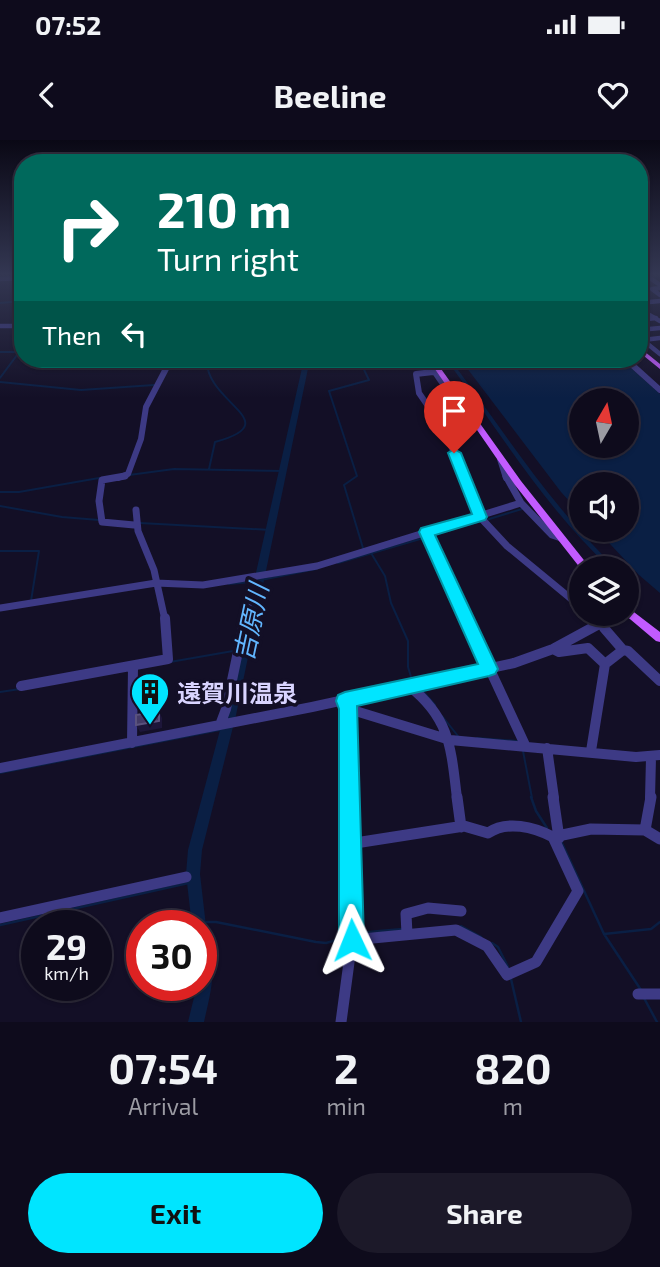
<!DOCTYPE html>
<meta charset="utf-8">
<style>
body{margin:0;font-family:"Exo 2","Noto Sans JP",sans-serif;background:#1c1929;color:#f1f3f6;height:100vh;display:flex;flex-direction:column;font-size:26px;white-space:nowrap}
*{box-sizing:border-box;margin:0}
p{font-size:23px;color:#9b9ba3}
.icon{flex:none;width:38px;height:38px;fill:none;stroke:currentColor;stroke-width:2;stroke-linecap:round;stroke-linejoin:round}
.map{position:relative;height:882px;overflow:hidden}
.drawer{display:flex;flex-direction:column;background:#0e0b1c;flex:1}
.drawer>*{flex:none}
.banner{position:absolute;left:14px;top:14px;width:634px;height:214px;border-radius:28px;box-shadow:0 2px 5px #0004,0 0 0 2px #2e2b3b;background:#00695c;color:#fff;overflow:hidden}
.needle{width:46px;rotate:9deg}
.buttons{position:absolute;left:569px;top:248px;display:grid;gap:14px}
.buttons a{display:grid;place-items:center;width:70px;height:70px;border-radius:50%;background:#0e0b1c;box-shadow:0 2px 5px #0004,0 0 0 2px #2e2b3b;font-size:35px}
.speed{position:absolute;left:21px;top:770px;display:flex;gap:14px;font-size:35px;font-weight:700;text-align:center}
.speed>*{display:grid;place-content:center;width:91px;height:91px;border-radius:50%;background:#0e0b1c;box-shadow:0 2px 5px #0004,0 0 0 2px #2e2b3b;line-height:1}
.speed small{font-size:18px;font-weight:400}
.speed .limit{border:10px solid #d22;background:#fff;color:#111}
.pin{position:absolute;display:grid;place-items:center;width:60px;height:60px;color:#fff;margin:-72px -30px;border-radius:50% 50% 50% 0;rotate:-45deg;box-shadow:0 0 7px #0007}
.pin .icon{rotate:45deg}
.me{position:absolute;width:77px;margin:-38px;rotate:358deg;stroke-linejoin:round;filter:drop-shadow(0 0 5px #0008)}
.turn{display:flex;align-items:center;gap:24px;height:147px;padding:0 28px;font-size:32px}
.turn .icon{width:91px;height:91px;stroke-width:2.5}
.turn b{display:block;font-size:49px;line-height:60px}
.then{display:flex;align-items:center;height:66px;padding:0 28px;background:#0003;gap:14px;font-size:26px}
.eta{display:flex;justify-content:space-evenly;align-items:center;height:119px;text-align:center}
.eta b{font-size:42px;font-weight:700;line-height:49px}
.button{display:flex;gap:14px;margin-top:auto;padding:14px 28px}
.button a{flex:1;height:80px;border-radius:42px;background:#00e5ff;color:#111;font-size:28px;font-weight:700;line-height:80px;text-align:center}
.button a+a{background:#1c1929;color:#f1f3f6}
.status{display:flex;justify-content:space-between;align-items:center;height:49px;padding:0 35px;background:#0e0b1c;direction:ltr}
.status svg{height:19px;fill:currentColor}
header{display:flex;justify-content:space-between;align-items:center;height:91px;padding:0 28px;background:#0e0b1c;font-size:32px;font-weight:700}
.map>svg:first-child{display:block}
</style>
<div class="status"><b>07:52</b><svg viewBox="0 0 49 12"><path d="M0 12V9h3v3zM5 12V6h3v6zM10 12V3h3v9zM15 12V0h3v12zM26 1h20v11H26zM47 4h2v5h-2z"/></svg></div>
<header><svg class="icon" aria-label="back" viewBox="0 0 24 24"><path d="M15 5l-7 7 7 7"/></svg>Beeline<svg class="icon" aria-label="heart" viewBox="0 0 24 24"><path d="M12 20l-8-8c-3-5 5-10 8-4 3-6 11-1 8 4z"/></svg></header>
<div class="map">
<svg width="660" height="882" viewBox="0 0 660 882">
<rect width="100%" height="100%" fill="#130f26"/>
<path fill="#0a1f44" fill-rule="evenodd" d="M446,219H450C503,290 552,368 617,429H611C546,369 498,290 446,219Z
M460,219H621L660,254V453L639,435L597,390H626V345H581V374L561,352ZM581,261H626V306H581Z"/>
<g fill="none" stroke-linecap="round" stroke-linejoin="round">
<path stroke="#0a1f44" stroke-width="2" d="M0,163L23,161
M0,212H16
M207,219C204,263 289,282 215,302L209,329
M359,219L369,240L329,251L357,336L344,345L363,408
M0,238L23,207
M0,242L81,250L154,245
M129,335L174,329L283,331
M0,352H19L99,338
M0,366L62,377L99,380
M486,380L522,369
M140,383L271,390
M432,395L481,381
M0,411H39L31,461
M371,413L385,436L391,463L408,501V527L412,540
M338,423L427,397
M256,441L316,429
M229,444L251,442
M170,522L233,511
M421,549L435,565
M0,552L20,549
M442,576L458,596
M477,598L517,601
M523,611L532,658
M0,633L225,589"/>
<path stroke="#0a1f44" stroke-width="2.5" d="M531,657L536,671L547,688
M561,701L604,794L641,850
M198,782H216L316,802L326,803L348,797
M0,785L193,742
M461,786L481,797
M357,793L403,789
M604,794L651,789L660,782
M492,803L498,807L508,827
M511,839L521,882
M644,858L657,882"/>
<path fill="#0a1f44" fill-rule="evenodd" d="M304,219H310L236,575L202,710L200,734L206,786L204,791L201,792V786H192L186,734L188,710L224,575Z
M201,801L206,803C218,831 210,854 204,882H188L197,845H201Z"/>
<path stroke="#3d3a85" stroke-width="4.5" d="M644,134L660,145
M0,139L23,138
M660,148L652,149L660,155
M639,163L660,161
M639,169L660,181
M639,180L656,178
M0,186H23
M639,190L660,188
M639,197L660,214
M643,200L660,198
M625,219L632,225
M168,225L171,219"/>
<path stroke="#3d3a85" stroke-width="6" d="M630,223L660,250
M430,225L443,244L448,245
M433,232L416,234L419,253L441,285L466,338
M500,319L506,338
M118,338L128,334L141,299L146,267L169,223"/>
<path stroke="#3d3a85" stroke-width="7" d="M125,336L102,340L99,361L102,382L134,385
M465,336L480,377L507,406L581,467
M521,363L552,395L561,398
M136,370L138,391L154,430L165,480
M426,392L467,480
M0,468L156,443L203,445L317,426L521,363L506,336
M589,474L595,480
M245,480L254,438
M606,480L617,474"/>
<path stroke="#3d3a85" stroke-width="10" d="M466,478L526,607
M593,478L595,480
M604,488L623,510L628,511L660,541
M553,509L559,512L588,508L605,524
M21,546L168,519L165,478
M409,546C451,579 451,610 457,658
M345,561L349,569L350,658
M349,569L450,600L636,617L660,615
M220,585L226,569L245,478
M132,603L133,527
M547,608L554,658
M591,611L605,524L623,510
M0,628L312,567L514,523L553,509L610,478
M650,658L651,618"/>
<path stroke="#3d3a85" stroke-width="11" d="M457,657L461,687
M553,657L559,698
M645,690L660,699
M349,704L464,686L488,693C507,680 534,687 553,697
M0,778L186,737
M407,794L406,774L428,768L461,771
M352,800L456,790L487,806L507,835L536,822L578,751L553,697L591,689L645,690L651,657
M638,854H660
M341,882L352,800L350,657"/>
<path fill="#c25bff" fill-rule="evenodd" d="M639,207L660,224V229L639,212Z
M428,219H434L521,341L591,429H581L515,345Z
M626,466L660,492V502L656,501L624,474H626Z"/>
</g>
<path fill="#1d163a" d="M159,571L162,578V588L140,592L136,585Z"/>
<path fill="#433a66" stroke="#5a527e" stroke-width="2" d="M159,571V581L136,585V575Z"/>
<linearGradient id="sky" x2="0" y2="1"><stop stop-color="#0a0815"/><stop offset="0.52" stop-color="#333752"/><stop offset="1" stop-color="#333752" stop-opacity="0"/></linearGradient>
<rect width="660" height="258" fill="url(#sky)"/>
<path fill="#00e5ff" stroke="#0095a6" stroke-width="2" d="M454,309L461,313L487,377L485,380L435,395L498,529L495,534L489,536L357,566L364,800L360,808L352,812L343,808L339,800V569L336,561L338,555L345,552L478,524L419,392L421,388L472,374L448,313Z"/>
<defs>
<g id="building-pin" transform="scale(2.0125)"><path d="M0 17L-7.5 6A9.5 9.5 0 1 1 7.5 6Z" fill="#00e5ff" stroke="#130f26"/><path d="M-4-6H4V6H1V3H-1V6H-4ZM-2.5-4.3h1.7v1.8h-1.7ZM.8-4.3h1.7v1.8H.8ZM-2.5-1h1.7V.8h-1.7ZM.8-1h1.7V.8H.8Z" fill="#111"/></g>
</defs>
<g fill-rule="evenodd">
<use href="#building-pin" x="150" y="552"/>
</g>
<g text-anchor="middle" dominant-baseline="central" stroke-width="7" stroke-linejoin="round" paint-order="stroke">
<g font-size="24" font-weight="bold" fill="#d9d4ff" stroke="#130f26" text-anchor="start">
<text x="177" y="552">遠賀川温泉</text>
</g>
<g font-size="26" font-style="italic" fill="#62b6ff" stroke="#130f26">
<text transform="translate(250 482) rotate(-78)">吉原川</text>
</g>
</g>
</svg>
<div class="buttons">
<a><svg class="needle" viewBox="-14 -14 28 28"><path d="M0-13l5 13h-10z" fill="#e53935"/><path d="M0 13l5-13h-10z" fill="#9b9ba3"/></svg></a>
<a><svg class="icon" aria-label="sound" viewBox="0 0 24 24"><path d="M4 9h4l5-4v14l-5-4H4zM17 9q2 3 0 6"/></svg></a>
<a><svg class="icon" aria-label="layers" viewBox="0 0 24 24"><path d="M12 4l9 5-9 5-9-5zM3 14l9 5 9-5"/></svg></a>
</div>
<div class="speed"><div>29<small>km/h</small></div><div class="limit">30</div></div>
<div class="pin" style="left:454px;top:313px;background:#d93025"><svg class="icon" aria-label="arrive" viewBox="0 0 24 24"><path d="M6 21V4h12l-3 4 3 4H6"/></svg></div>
<svg class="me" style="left:352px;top:800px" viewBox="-20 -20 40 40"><path d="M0-17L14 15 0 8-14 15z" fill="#00e5ff" stroke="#fff" stroke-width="4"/></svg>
<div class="banner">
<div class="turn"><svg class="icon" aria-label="right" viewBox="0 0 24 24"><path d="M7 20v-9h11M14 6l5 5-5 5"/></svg><div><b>210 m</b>Turn right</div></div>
<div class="then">Then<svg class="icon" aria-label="left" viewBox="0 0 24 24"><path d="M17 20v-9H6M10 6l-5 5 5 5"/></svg></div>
</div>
</div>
<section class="drawer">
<div class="eta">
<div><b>07:54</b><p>Arrival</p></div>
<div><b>2</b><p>min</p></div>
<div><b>820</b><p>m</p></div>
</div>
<div class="button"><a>Exit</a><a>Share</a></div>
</section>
